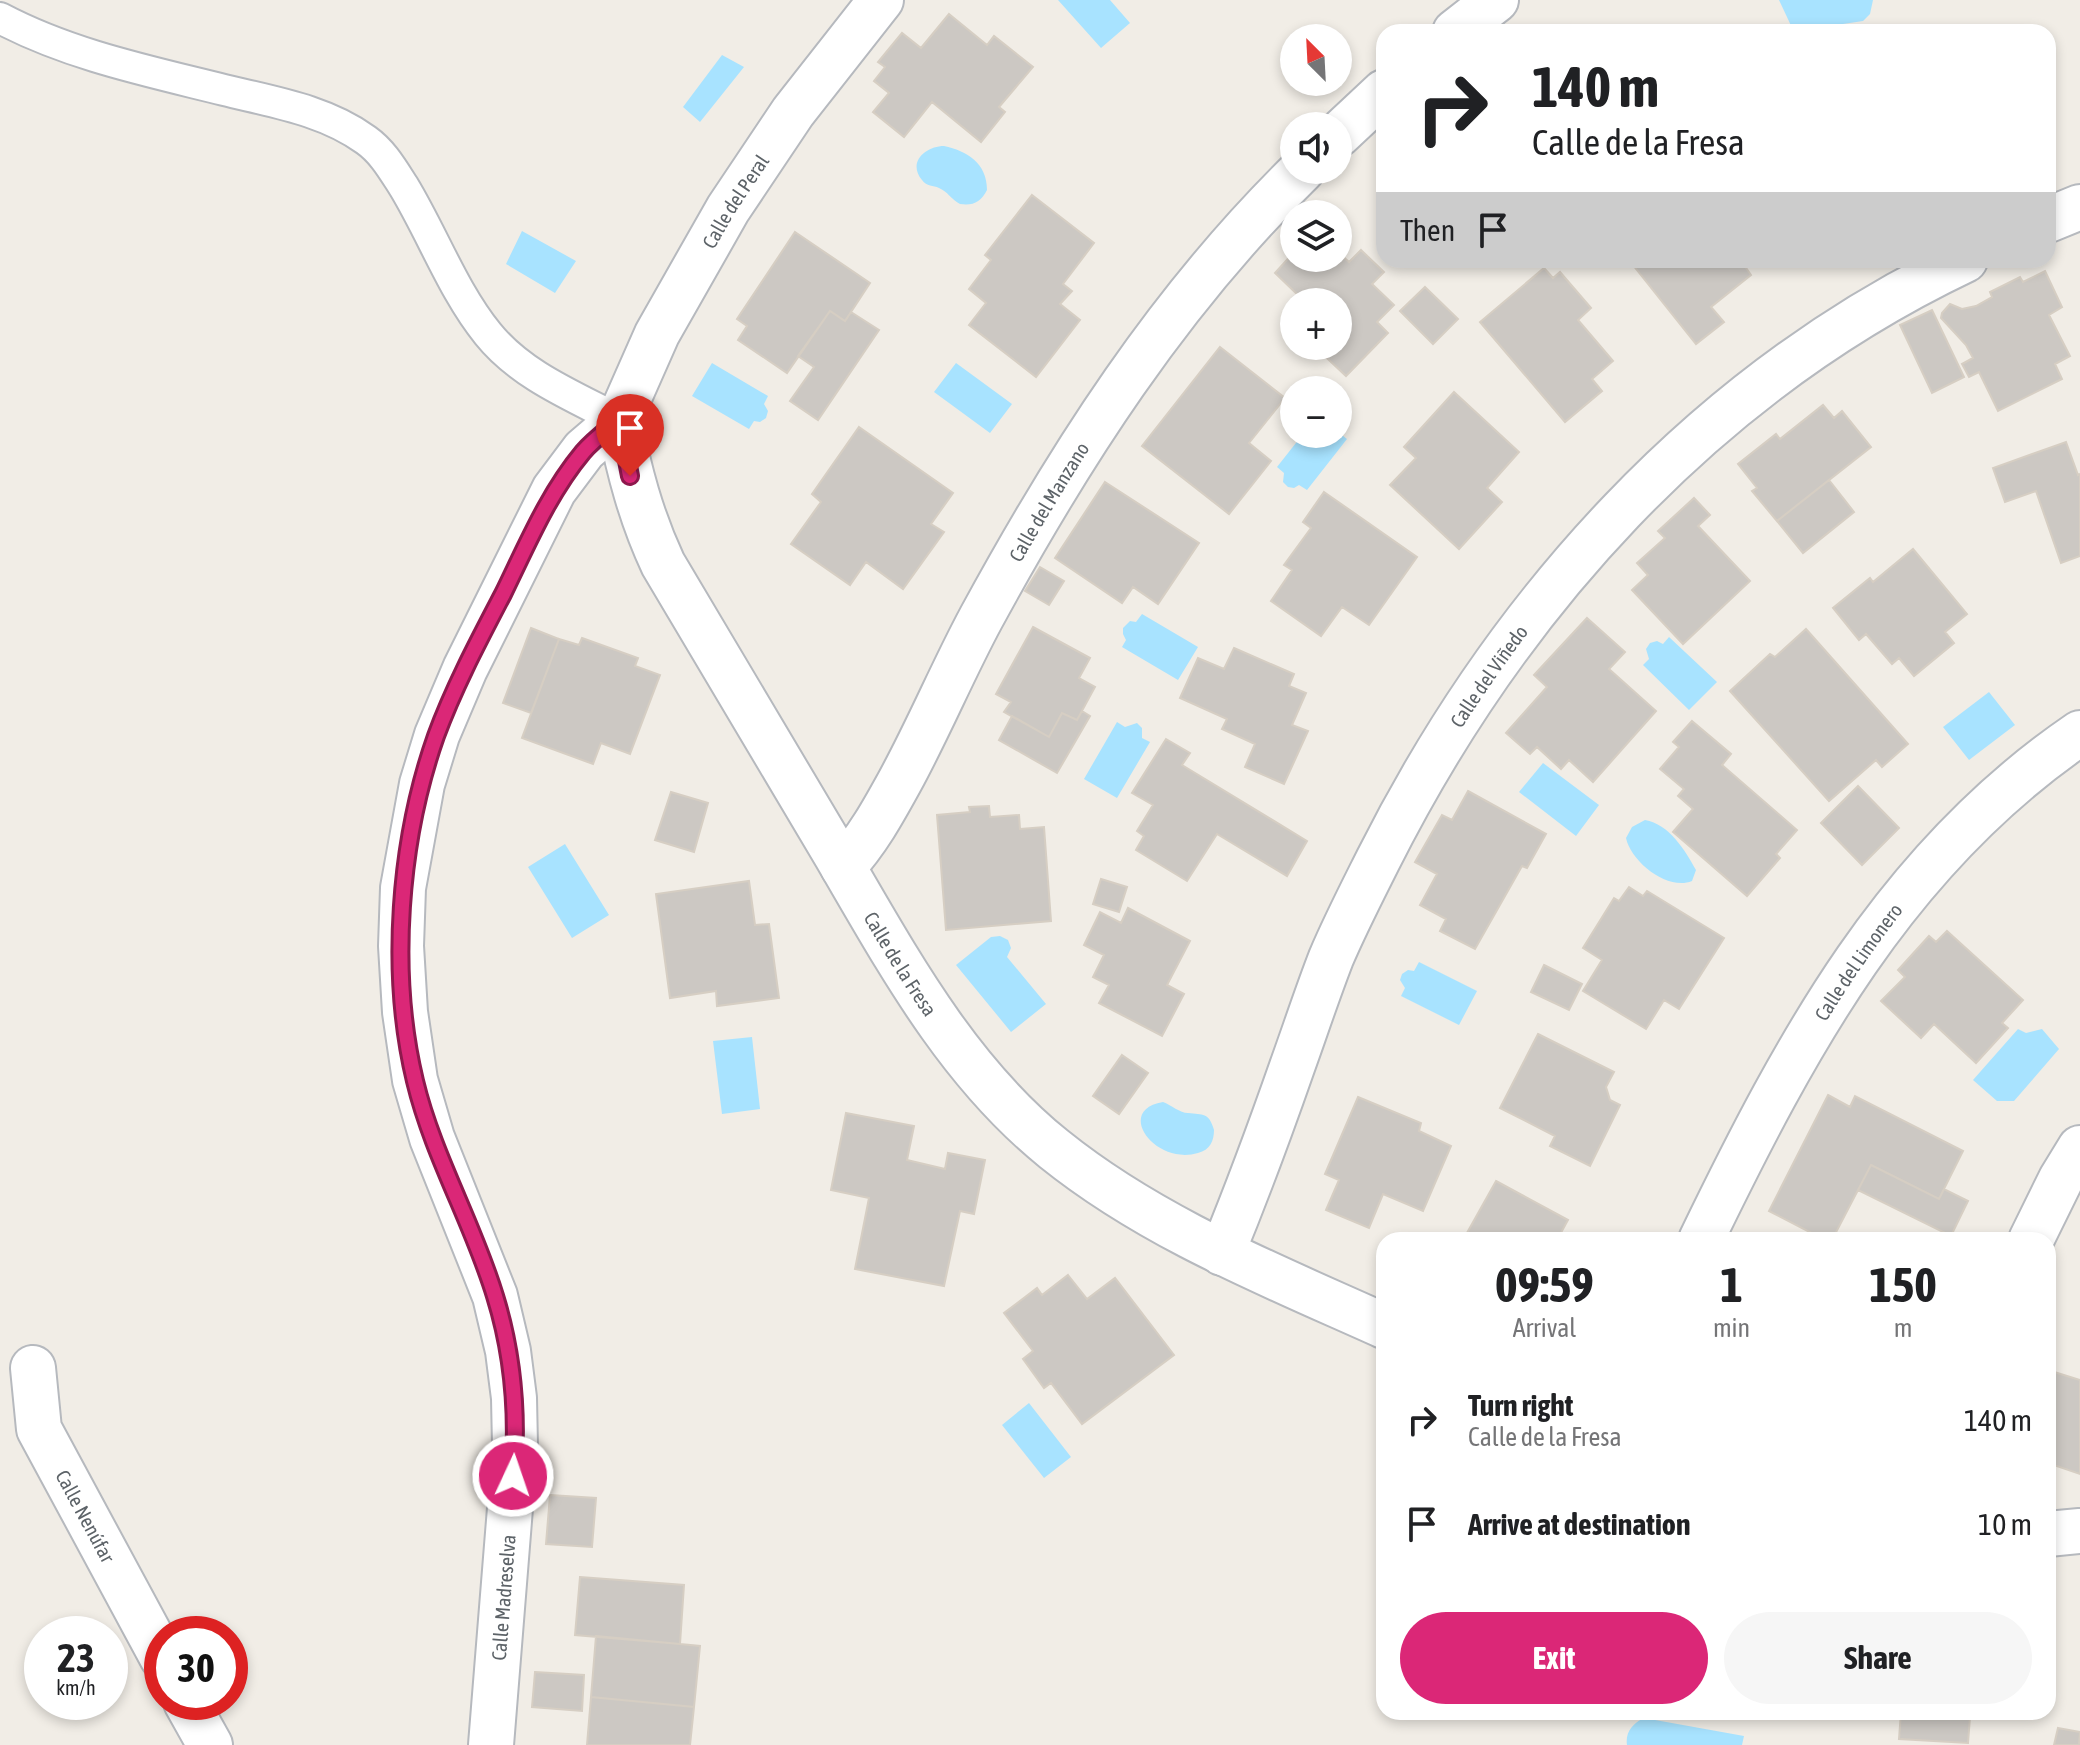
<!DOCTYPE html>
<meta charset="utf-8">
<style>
body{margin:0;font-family:"Asap Condensed",sans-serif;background:#f6f6f6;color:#202124;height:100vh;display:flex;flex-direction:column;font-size:30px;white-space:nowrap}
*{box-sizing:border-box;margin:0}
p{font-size:26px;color:#757577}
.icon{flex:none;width:44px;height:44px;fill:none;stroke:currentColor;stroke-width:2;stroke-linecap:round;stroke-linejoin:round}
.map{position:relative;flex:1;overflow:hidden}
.sheet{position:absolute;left:1376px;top:1232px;width:680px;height:488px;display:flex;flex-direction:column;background:#fff;border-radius:24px;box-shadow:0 4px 12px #0003}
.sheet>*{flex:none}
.hud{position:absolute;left:1376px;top:24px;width:680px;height:244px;border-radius:24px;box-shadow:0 4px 12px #0003;background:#fff;color:#202124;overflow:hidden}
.needle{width:52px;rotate:336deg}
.tools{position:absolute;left:1280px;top:24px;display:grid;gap:16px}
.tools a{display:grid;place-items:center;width:72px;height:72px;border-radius:50%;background:#fff;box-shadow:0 4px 12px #0003;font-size:40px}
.speed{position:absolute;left:24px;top:1616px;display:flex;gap:16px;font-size:40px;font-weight:700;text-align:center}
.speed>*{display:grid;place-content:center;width:104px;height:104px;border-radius:50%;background:#fff;box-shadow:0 4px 12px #0003;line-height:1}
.speed small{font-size:20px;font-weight:400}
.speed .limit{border:12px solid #d22;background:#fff;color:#111}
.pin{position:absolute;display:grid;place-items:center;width:68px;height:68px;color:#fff;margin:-82px -34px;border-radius:50% 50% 50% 0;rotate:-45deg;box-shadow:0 0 8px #0007}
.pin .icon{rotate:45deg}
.me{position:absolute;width:88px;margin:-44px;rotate:3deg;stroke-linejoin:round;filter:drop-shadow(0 0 6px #0008)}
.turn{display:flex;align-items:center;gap:28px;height:168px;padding:0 24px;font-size:36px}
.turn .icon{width:104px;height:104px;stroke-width:2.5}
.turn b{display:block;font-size:56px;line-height:68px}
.then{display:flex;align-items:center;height:76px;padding:0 24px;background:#0003;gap:16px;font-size:30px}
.eta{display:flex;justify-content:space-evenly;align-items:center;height:136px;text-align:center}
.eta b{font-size:48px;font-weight:700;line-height:56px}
.primary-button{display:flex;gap:16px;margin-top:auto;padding:16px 24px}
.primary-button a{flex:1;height:92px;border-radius:48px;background:#db2777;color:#fff;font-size:32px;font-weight:700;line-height:92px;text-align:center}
.primary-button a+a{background:#f6f6f6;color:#202124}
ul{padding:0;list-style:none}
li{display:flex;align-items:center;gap:24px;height:104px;padding:0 24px}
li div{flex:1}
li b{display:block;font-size:30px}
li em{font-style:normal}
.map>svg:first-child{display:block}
</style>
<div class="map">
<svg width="2080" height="1745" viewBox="0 0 2080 1745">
<rect width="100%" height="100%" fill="#f1ede6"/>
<path fill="#a8e3ff" d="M1058,0H1110L1130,23L1101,48Z
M1779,0H1873L1870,14L1863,21L1843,24L1831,32H1794Z
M722,55L744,67L700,122L683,107Z
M944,146C967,151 987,163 987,190C981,202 973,206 960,204C952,200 947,191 939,188C933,185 927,187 922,180C907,162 926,146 944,146Z
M522,231L576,261L555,293L506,264Z
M712,363L768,396L764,404L768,411L766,418L760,422L754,421L749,429L692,396Z
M956,363L1012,404L990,433L934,392Z
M1338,432L1347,439L1307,490L1299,485L1294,488L1288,487L1283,482L1284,473L1277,467L1303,434H1338Z
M1142,614L1198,647L1178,680L1122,647L1126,640L1123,634V628L1130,621L1136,622Z
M1669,637L1717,682L1689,710L1643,665L1649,659L1646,649L1650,643L1657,641L1663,644Z
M1989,692L2015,725L1969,760L1943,727Z
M1117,722L1125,727L1137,723L1142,728V738L1150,742L1117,798L1084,779Z
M1543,763L1599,805L1576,836L1519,792Z
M1645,820C1669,824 1685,850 1696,870L1692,881C1668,891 1631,862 1626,838L1632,827Z
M565,844L609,915L572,938L528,867Z
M1000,936L1008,940L1011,948L1007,957L1046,1004L1011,1032L956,965L991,937Z
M1419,962L1477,991L1459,1025L1401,996L1405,988L1400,980L1402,974L1408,970L1414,971Z
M2018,1029L2026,1033L2042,1029L2059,1049L2014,1101H1997L1973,1080Z
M752,1037L760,1109L722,1114L713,1041Z
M1163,1102C1171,1105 1180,1113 1188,1113C1203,1115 1209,1112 1214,1130C1214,1141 1210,1150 1198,1153C1155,1166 1114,1110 1163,1102Z
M1029,1403L1071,1457L1044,1478L1002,1425Z
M1644,1718L1744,1736L1742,1745H1627C1625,1732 1633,1723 1644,1718Z"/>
<path fill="#ccc8c3" stroke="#d6cec3" stroke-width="2" d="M949,14L987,45L994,36L1033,67L999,107L1005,112L981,142L932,102L904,137L873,112L889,93L874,81L885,67L878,62L902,33L921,48Z
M1032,195L1094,243L1063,284L1072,291L1060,304L1080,320L1036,377L969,325L986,303L969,289L991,260L985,255Z
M795,232L870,283L845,321L830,311L787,373L738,340L747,326L737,319Z
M1361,250L1384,272L1372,284L1394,305L1377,322L1388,333L1346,376L1314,346H1338V302H1295L1300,297L1275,273L1294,252V258H1338V252L1349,262Z
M1629,260H1745L1742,262L1751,275L1711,307L1724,322L1696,344Z
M1544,268L1553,278L1560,272L1591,308L1578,320L1613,361L1592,379L1602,391L1565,422L1480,322Z
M2045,271L2062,307L2049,315L2070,356L2055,364L2062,379L1998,411L1979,372L1969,377L1962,364L1973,358L1966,345L1941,318L1942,313L1950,304L1962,309L1976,306L1992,297L1990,292L2020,277L2023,282Z
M1425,287L1458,319L1433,344L1400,311Z
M1932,310L1964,377L1932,393L1900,325Z
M830,311L845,321L851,312L879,330L818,420L790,401L814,367L798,356Z
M1220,347L1285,398L1249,443L1271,461L1229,514L1142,446Z
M1454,392L1519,452L1487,488L1502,502L1459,549L1390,485L1416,458L1404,447Z
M1823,405L1834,418L1842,411L1871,447L1777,521L1752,491L1757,488L1738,464L1776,434L1780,439Z
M859,427L953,493L931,524L944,532L903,589L866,562L850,585L791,544L821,502L812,494Z
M2066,442L2078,475L2080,474V556L2061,563L2036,491L2005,502L1993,468Z
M1829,480L1854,512L1803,553L1777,521Z
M1105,482L1199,543L1158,604L1133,587L1122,603L1055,558Z
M1324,492L1417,557L1369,625L1342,607L1321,636L1271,601L1292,570L1284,565L1311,528L1303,522Z
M1694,498L1710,515L1698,526L1750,581L1683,644L1632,590L1648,575L1637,563L1665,538L1658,531Z
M1913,549L1967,614L1945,632L1954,643L1914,676L1899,658L1892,664L1866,634L1859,640L1833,608L1870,578L1873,582Z
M1040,567L1064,581L1049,605L1025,591Z
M1587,618L1625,652L1609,669L1656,711L1593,782L1569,760L1561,769L1537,747L1530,754L1506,733L1547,687L1534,675Z
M1033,627L1090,658L1079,678L1095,687L1077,720L1062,713L1049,737L1004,712L1011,702L996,694Z
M531,628L559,639L531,713L503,703Z
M1806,629L1908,744L1882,767L1876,760L1829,801L1730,691L1770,654L1775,657Z
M582,638L638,658L635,666L660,675L630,754L601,743L593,764L522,738L559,639L579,645Z
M1234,648L1294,674L1289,686L1306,693L1292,725L1308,731L1284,784L1245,767L1255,744L1222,729L1227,719L1180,698L1198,658L1224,669Z
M1082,711L1090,716L1057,773L999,740L1012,716L1049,737L1062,713L1077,720Z
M1692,721L1731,754L1722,765L1797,830L1776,854L1780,858L1747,896L1673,832L1693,809L1678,796L1684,789L1660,769L1679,747L1673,742Z
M1166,739L1190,753L1182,765L1307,841L1287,876L1217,834L1187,881L1136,850L1144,836L1137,831L1153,805L1132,793Z
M1858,786L1899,828L1862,865L1821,823Z
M1468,791L1546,834L1527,868L1522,866L1475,949L1440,931L1446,919L1420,905L1437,874L1415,862L1442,815L1452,820Z
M671,792L708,803L694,852L655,840Z
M989,806L990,817L1019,815L1020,829L1044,827L1051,921L946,930L937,815L970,812L969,807Z
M1101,879L1127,887L1119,912L1093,904Z
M749,881L755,925L769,924L779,998L717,1006L716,991L670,998L656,894Z
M1629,887L1643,896L1647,891L1724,938L1679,1009L1664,1000L1646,1029L1583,991L1602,960L1583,948L1614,898L1619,901Z
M1128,908L1190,941L1167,985L1184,994L1162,1036L1099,1003L1109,985L1093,977L1104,955L1084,945L1100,912L1121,923Z
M1947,931L2023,1000L2002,1023L2008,1028L1976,1063L1934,1024L1921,1038L1881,1001L1905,977L1898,970L1929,936L1936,942Z
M1544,965L1582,984L1569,1010L1531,992Z
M1538,1034L1614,1072L1606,1087L1610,1100L1620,1105L1590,1166L1550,1146L1555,1136L1500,1108Z
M1122,1055L1148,1073L1119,1114L1093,1096Z
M1828,1095L1850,1107L1855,1096L1963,1151L1939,1199L1871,1165L1832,1240H1825L1769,1211Z
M1358,1097L1421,1123L1419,1131L1451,1146L1423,1211L1383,1194L1369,1228L1326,1210L1339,1180L1325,1174Z
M846,1113L914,1126L907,1160L945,1169L948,1153L985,1160L974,1214L960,1211L944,1286L855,1269L869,1198L831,1190Z
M1871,1165L1939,1199L1944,1189L1968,1201L1951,1236L1858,1190Z
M1496,1181L1568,1220L1557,1240H1463Z
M1068,1275L1087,1299L1115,1278L1174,1355L1082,1424L1051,1383L1044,1388L1023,1359L1033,1351L1004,1313L1037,1288L1042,1295Z
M2048,1370L2080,1380V1474L2048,1463Z
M550,1495L596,1498L592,1547L546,1544Z
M580,1577L684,1585L680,1644L575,1635Z
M596,1636L700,1646L694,1707L591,1697Z
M535,1672L584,1675L582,1711L532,1707Z
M591,1697L694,1707L690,1745H587Z
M1901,1712H2006V1718L1970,1717L1968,1743L1899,1739Z
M2058,1728L2080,1732L2079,1745H2054Z"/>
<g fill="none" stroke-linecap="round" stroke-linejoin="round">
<g stroke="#b6b9be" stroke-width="34">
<path id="service" d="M0,18C70,55 148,71 224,90C273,102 325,110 366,140C383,152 393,170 404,187C433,235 453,291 488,334C521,375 573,396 619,420"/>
</g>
<g stroke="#b6b9be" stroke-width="48">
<g id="minor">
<path d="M1455,32L1496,0"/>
<path d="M1338,135L1384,92"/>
<path d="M2048,220L2080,207"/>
<path id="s1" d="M619,420C629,471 641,517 663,564C721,661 778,758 836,855C898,961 957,1071 1054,1149C1152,1228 1271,1275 1384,1326"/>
<path id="s2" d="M843,867C867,841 883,812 900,781C929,728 952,672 981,618C1069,456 1169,300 1302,170"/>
<path id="s3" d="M1701,1240C1796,1044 1895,859 2080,733"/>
<path d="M2031,1240L2061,1179L2080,1148"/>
<path id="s4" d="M1222,1253C1247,1192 1270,1130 1292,1067C1305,1031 1317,994 1331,958C1345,925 1362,892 1378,860C1506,605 1704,384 1965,260"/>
<path id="s5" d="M33,1368L39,1429L162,1657"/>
<path d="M2048,1534L2080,1531"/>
<path d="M186,1702L210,1745"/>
<path id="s6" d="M491,1745L515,1446L514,1398L508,1351L495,1296L432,1138L415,1080L405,1012L401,946L403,888L422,784L437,735L465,669L554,490L584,450L619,420L657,334L728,209L793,112L881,0"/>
</g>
</g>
<use href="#service" stroke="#fff" stroke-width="30"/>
<use href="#minor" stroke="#fff" stroke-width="44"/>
</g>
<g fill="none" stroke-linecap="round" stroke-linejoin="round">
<g stroke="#8e194d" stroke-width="20">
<path id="route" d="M513,1476C518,1416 513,1354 495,1296C473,1223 433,1156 415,1081C389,973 399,841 436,736C454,687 479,640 503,594C527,545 548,494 583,452C593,440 607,430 619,420L630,476"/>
</g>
<use href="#route" stroke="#db2777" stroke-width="14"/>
</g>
<g text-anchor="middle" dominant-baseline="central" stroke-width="6" stroke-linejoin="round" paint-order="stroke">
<g font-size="20" fill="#5d6368" stroke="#fff">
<text stroke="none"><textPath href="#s6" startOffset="1648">Calle del Peral</textPath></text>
<text stroke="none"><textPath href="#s2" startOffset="420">Calle del Manzano</textPath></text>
<text stroke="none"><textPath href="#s4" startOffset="638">Calle del Viñedo</textPath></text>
<text stroke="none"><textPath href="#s3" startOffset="320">Calle del Limonero</textPath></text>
<text stroke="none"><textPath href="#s1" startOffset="616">Calle de la Fresa</textPath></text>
<text stroke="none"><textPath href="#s5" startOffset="160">Calle Nenúfar</textPath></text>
<text stroke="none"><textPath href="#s6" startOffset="148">Calle Madreselva</textPath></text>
</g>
</g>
</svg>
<div class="tools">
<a><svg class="needle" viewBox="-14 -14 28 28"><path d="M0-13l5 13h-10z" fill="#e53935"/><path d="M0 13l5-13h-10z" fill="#757577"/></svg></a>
<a><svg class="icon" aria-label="sound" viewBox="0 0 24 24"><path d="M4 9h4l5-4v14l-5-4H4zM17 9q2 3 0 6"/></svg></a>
<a><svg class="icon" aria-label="layers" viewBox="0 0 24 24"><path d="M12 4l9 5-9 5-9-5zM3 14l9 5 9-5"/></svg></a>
<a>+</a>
<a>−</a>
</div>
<div class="speed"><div>23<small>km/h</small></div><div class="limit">30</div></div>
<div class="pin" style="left:630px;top:476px;background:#d93025"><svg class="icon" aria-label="arrive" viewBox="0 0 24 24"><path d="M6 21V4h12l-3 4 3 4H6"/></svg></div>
<svg class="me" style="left:513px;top:1476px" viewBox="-20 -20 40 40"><circle r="17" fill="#db2777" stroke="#fff" stroke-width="3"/><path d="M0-11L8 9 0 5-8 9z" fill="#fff"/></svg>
<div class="hud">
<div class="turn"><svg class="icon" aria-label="right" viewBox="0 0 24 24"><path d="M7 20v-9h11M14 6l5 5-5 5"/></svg><div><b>140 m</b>Calle de la Fresa</div></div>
<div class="then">Then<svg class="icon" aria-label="arrive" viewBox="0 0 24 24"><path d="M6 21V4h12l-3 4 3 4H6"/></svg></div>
</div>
<section class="sheet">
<div class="eta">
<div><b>09:59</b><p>Arrival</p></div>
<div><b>1</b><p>min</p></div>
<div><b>150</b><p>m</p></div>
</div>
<ul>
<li><svg class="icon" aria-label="right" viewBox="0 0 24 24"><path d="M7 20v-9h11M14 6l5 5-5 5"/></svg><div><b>Turn right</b><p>Calle de la Fresa</p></div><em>140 m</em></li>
<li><svg class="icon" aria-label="arrive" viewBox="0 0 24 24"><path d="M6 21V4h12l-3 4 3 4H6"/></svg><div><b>Arrive at destination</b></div><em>10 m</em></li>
</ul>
<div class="primary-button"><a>Exit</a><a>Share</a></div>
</section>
</div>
